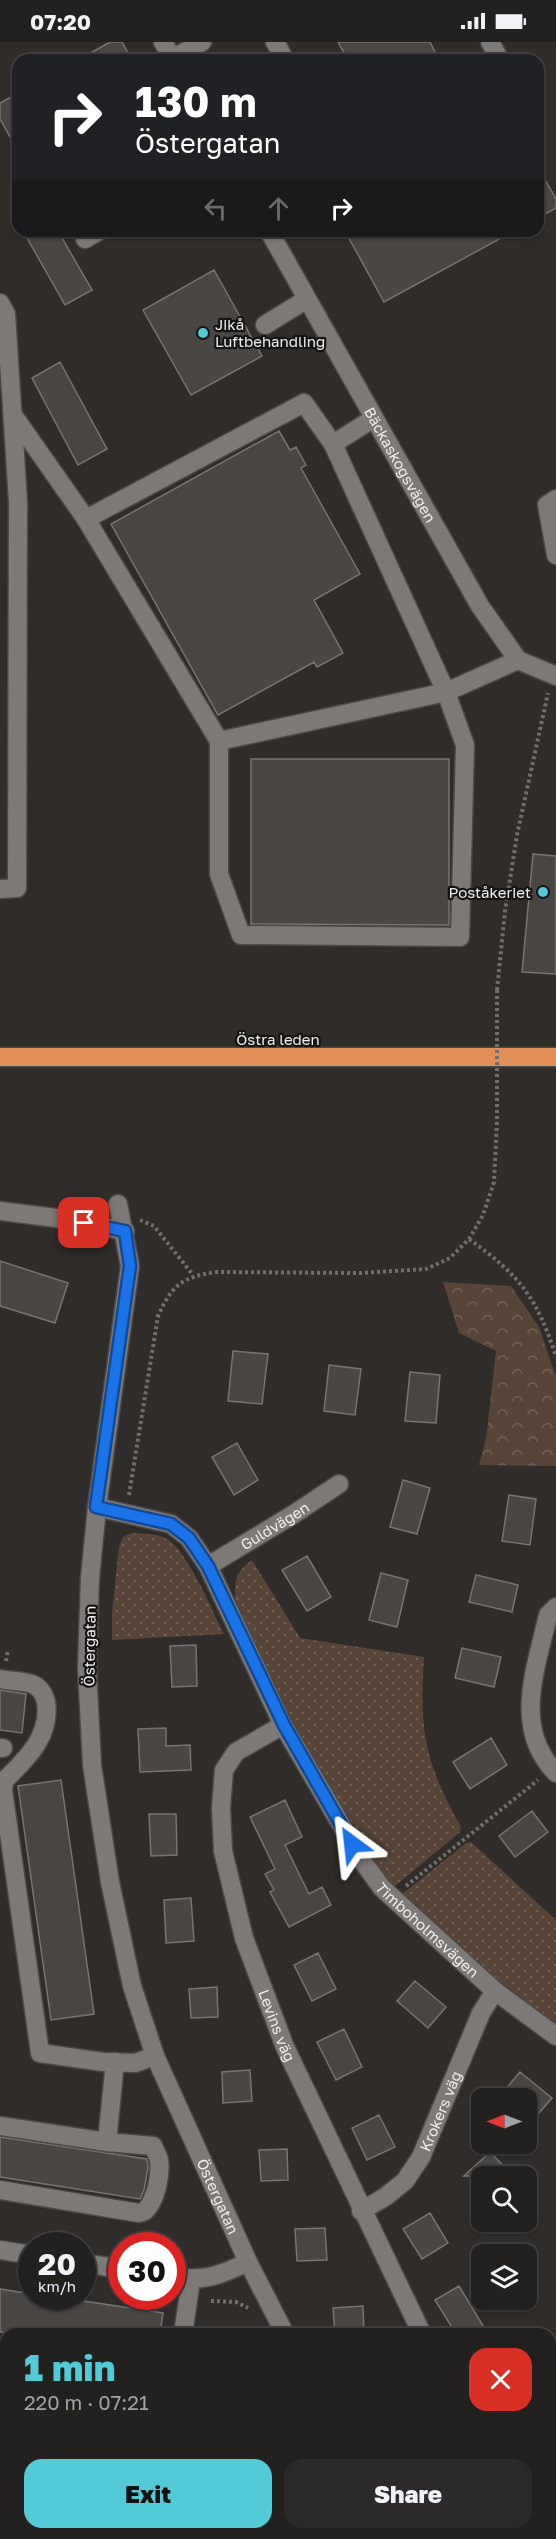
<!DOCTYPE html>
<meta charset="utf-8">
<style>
body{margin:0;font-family:"Golos Text",sans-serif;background:#2b2929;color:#f1f3f6;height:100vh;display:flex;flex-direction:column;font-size:22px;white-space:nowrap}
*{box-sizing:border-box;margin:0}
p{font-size:20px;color:#a3a3a5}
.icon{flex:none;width:33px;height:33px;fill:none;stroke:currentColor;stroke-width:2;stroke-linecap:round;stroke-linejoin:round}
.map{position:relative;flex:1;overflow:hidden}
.sheet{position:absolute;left:0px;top:2286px;width:556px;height:212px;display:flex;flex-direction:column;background:#232120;border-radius:18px 18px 0 0;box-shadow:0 2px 4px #0004,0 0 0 2px #403e3e}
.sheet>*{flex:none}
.hud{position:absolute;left:12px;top:12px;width:532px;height:183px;border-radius:18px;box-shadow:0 2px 4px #0004,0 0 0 2px #403e3e;background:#202124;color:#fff;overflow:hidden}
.needle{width:39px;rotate:270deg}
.buttons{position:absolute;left:471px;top:2046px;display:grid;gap:12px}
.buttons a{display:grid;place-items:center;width:66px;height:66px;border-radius:12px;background:#232120;box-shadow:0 2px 4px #0004,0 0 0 2px #403e3e;font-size:30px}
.speed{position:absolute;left:18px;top:2190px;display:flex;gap:12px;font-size:30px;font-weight:700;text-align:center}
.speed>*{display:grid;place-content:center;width:78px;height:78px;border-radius:50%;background:#232120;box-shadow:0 2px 4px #0004,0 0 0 2px #403e3e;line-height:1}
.speed small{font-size:15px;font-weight:400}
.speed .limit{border:9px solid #d22;background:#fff;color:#111}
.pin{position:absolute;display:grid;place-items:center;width:51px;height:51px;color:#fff;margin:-26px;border-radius:12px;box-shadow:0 3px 9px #0006}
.me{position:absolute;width:66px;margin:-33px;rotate:330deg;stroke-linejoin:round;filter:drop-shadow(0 0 4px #0008)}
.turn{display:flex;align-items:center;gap:21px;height:126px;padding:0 24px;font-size:27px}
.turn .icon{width:78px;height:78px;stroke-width:2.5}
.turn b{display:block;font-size:42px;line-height:51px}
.lanes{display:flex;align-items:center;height:57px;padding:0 24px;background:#0003;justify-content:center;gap:30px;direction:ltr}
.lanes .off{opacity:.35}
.round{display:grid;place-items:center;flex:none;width:63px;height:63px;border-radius:18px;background:#2b2929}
.head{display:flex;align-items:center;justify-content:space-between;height:102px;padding:0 24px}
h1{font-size:36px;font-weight:800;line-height:45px;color:#52cbd7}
.button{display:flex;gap:12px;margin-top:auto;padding:12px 24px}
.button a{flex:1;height:69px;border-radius:18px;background:#52cbd7;color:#111;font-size:24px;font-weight:800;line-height:69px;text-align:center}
.button a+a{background:#2b2929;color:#f1f3f6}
.status{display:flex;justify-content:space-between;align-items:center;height:42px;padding:0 30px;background:#232120;direction:ltr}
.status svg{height:16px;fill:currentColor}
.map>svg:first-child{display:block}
</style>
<div class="status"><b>07:20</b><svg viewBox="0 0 49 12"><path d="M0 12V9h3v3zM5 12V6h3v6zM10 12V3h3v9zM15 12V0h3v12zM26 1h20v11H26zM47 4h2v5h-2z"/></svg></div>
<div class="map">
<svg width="556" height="2497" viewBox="0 0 556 2497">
<defs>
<pattern id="grass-dots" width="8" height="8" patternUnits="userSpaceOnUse" patternTransform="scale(1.5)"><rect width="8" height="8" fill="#594538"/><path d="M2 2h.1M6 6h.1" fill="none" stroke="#716055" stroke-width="1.8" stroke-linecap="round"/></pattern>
<pattern id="forest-crowns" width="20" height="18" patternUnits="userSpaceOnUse" patternTransform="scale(1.5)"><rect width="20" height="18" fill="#594538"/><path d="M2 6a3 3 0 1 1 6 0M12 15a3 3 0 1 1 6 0" fill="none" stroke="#716055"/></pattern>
</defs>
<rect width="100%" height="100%" fill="#2f2c2a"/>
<path fill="url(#grass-dots)" d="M132,1491C143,1492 155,1491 165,1496C186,1505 213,1570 224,1592L112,1598V1571L119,1505L123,1495Z
M252,1518L300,1596L424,1615C419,1689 425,1721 461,1785L460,1790L394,1845L371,1816L273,1646L235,1556C235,1536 236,1530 252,1518Z
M471,1800L556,1878V1984L482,1925L401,1853L466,1801Z"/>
<path fill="url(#forest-crowns)" d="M443,1240L511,1244L539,1285L556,1335V1424L479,1423L486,1397L496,1309L459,1291Z"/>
<path fill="#494644" stroke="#787472" stroke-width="1.5" d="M110,0H122L132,18H78Z
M338,0H430L439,18H348Z
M18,51V109L0,77V61Z
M538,125L556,157V166L538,176Z
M23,189H58L92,248L65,263Z
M345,189H514L384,260Z
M214,228L262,314L191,353L143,268Z
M60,320L107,407L78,423L32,336Z
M279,389L290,408L296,405L306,423L301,426L360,532L314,558L343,611L317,625L314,620L218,673L111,482Z
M251,717H449V883L251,882Z
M533,812L556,814V932L522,930Z
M0,1219L68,1241L55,1281L0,1264Z
M233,1309L268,1312L262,1362L228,1359Z
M329,1323L361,1327L355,1373L324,1369Z
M410,1330L440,1333L436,1381L405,1379Z
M237,1401L258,1438L234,1453L212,1415Z
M403,1438L430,1446L417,1492L390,1485Z
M509,1453L536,1457L530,1503L502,1499Z
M307,1514L331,1555L307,1569L282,1528Z
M381,1531L408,1538L397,1585L369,1578Z
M476,1533L518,1543L512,1570L469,1560Z
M196,1603L197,1644L172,1645L170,1604Z
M462,1606L501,1615L494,1645L455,1636Z
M0,1648L26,1652L22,1691L0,1688Z
M166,1686V1704L190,1703L191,1728L140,1730L138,1687Z
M491,1696L507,1723L470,1747L453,1720Z
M61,1738L94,1972L51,1978L18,1744Z
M285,1758L302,1795L285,1803L309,1852L322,1845L331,1863L289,1885L270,1850L274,1848L265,1832L275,1827L250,1775Z
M532,1769L548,1790L515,1815L499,1794Z
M149,1772H176L177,1813L151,1814Z
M191,1856L194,1899L166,1901L164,1858Z
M318,1911L336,1947L312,1959L294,1923Z
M415,1939L446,1965L428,1986L397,1959Z
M217,1945L218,1975L191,1976L189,1947Z
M344,1987L362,2025L336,2038L317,2000Z
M250,2028L252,2059L223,2061L222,2030Z
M520,2030L552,2056L526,2086V2056H498Z
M379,2073L395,2105L367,2118L352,2086Z
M0,2095L147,2117L148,2126L144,2148L140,2157L0,2135Z
M287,2107L288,2138L261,2139L259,2108Z
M490,2110L513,2134H464Z
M430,2171L448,2201L422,2217L403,2187Z
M325,2186L327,2218L297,2219L295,2187Z
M459,2244L488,2292H456L435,2258Z
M0,2247L32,2252V2254H50L163,2271L160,2292H14L0,2290Z
M363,2264L364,2292H335L333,2266Z"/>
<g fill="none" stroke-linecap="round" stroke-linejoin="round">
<g stroke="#4b4947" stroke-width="21">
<g id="minor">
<path d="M163,0L173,18"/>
<path d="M275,0L285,18"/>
<path d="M490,0L500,18"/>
<path d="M172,17L202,0"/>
<path id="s1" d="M269,189L480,564L518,618L556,634"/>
<path d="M85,197L99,189"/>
<path d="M0,261L6,272L18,460L17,846L0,847"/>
<path d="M265,283L307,257"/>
<path d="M13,373L86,477"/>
<path d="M374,376L333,402L446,650L518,618"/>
<path d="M556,457L547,463L556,513"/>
<path d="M219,699L446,650L465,703L460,895L241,893L219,832V699L86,477L304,361L333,402"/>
<path id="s2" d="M118,1162L130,1224L97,1465L90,1536L87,1626L92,1723L110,1840L132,1944L155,2014L248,2220L285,2292"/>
<path d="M0,1169L64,1177L125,1189"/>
<path id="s3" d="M97,1465L171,1482L189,1496L208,1524L283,1683L363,1820L382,1846L495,1949L556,1994"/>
<path id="s4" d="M208,1524L294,1472L339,1442"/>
<path d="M556,1565L548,1573C536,1627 512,1686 556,1731"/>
<path d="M0,1637C10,1639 23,1639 32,1642C40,1645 44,1652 46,1660C51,1695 26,1717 4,1739L3,1748L40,2011L103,2020L135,2021L155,2014"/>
<path id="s5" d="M283,1683L236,1710L224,1728L221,1766L223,1809L244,1896L285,2005L422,2292"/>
<path d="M0,1706H3"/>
<path d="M0,2084L107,2100L115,2020"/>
<path d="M0,2148L139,2171L145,2169C156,2158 161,2133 159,2118C158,2114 155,2108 153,2104L107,2100"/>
<path id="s6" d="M361,2169L385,2155L405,2139L421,2115L481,1971L495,1949"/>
<path d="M0,2208L32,2213"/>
<path d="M82,2221L122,2227"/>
<path d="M172,2235C204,2240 221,2233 248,2220"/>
<path d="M183,2292L191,2238"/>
<path d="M0,2475L6,2477"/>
<path d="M56,2492L75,2497"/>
<path d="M176,2492V2497"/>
<path d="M372,2492L374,2497"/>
<path d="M509,2492L512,2497"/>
</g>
</g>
<g stroke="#4b4947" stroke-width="21">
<path id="highway" d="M0,1015H556"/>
</g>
<path stroke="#716e6c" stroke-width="4" stroke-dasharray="3 3" stroke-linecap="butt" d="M497,948L505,869L517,793L548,651
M140,1178L154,1184L193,1233
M469,1197C520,1234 537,1255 556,1315
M129,1453L158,1274C172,1243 182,1235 216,1230L360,1231L426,1227L450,1216L469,1197L483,1173L494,1140L497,1079
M6,1619L8,1608
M406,1844L538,1738
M211,2259L236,2260L248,2266
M0,2420L6,2428
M0,2436L6,2433
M342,2492L344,2497"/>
<use href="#minor" stroke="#7d7977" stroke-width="18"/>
<use href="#highway" stroke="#e18f57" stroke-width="18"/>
<path stroke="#716e6c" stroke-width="4" stroke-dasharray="3 3" stroke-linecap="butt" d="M497,948V1079"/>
</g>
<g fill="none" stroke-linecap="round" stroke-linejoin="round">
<g stroke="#114b97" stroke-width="15">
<path id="route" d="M84,1181L125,1189L130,1224L96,1465L171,1482L189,1496L208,1524L284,1683L352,1802"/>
</g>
<use href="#route" stroke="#1a73e8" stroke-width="10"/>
</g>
<g fill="#52cbd7" stroke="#161514" stroke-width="2">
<circle cx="203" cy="291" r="6"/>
<circle cx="543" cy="850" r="6"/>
</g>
<g text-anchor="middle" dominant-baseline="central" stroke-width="4.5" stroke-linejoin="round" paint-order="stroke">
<g font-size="15" fill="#f0eeec" stroke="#161514" text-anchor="start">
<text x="215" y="282">Jikå<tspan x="215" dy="17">Luftbehandling</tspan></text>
<text x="531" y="850" text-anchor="end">Poståkeriet</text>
</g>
<g font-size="15" fill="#f0eeec" stroke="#161514">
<text stroke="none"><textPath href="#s1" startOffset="268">Bäckaskogsvägen</textPath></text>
<text x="278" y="997">Östra leden</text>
<text stroke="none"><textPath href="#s4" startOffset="78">Guldvägen</textPath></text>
<text transform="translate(89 1604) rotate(-89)">Östergatan</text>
<text stroke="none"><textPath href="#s3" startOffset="561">Timboholmsvägen</textPath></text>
<text stroke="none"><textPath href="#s5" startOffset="340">Levins väg</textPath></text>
<text stroke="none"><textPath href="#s6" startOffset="132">Krokers väg</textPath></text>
<text stroke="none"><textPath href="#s2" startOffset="1017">Östergatan</textPath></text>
</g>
</g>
</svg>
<div class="buttons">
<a><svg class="needle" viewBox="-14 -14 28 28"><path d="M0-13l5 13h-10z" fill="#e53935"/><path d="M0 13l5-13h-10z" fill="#a3a3a5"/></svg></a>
<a><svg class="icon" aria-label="search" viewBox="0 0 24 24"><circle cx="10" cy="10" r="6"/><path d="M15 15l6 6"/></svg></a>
<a><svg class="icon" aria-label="layers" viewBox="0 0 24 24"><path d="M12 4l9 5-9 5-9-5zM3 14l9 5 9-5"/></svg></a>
</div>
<div class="speed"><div>20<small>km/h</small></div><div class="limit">30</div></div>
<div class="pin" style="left:84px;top:1181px;background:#d93025"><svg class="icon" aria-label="arrive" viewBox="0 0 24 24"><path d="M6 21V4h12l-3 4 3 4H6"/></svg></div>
<svg class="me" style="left:352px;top:1802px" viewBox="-20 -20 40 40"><path d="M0-17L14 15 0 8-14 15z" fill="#1a73e8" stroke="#fff" stroke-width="4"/></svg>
<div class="hud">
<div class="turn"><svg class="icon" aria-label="right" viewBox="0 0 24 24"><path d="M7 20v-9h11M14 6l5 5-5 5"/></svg><div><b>130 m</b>Östergatan</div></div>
<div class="lanes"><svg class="icon off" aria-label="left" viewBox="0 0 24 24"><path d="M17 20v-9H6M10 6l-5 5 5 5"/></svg><svg class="icon off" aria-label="ahead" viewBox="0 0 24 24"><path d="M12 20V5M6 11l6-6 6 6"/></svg><svg class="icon" aria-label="right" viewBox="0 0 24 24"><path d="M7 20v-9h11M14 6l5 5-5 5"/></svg></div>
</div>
<section class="sheet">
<div class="head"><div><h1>1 min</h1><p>220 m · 07:21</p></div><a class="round" style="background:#d93025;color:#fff"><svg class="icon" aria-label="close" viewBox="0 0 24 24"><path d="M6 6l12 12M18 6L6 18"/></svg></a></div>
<div class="button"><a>Exit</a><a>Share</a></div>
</section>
</div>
